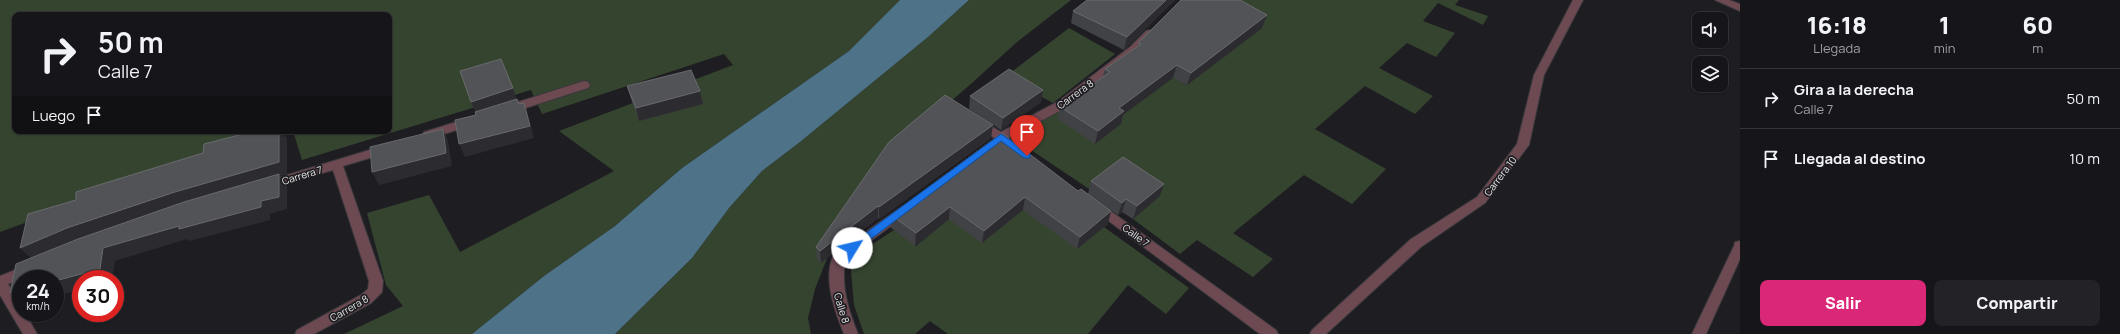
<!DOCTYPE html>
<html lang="es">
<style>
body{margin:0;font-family:Manrope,sans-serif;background:#232327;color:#f1f3f6;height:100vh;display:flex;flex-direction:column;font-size:15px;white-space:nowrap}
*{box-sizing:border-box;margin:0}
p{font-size:13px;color:#9e9fa2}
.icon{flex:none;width:22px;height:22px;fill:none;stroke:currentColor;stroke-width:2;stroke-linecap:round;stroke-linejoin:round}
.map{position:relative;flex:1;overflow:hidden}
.details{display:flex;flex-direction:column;background:#16161a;width:380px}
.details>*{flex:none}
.top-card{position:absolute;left:12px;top:12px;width:380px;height:122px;border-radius:8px;box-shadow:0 1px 3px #0004,0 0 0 1px #353539;background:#16161a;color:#f1f3f6;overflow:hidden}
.buttons{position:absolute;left:1692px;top:12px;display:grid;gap:8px}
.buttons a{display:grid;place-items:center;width:36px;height:36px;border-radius:8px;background:#16161a;box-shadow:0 1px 3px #0004,0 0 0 1px #353539;font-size:20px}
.speed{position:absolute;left:12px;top:270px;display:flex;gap:8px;font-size:20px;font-weight:700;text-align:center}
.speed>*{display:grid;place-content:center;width:52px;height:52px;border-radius:50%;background:#16161a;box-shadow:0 1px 3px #0004,0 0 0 1px #353539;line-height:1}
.speed small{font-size:10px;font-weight:400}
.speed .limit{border:6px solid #d22;background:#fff;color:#111}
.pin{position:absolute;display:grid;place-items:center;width:34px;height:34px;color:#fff;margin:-41px -17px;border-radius:50% 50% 50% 0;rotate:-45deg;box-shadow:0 0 4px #0007}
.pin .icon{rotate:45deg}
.me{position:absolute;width:44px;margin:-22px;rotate:54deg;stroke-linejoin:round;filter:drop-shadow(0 0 3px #0008)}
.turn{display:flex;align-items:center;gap:14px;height:84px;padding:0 20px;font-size:18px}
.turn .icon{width:52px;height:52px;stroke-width:2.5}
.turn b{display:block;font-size:28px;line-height:34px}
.then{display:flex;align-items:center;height:38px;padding:0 20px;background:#0003;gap:8px;font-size:15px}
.eta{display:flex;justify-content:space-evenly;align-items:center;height:68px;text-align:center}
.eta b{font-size:24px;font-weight:800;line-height:28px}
.cta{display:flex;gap:8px;margin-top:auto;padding:8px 20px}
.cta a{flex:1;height:46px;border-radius:8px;background:#db2777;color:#fff;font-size:16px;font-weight:800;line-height:46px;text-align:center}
.cta a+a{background:#232327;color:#f1f3f6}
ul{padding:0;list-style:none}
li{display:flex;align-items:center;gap:12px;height:60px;padding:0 20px;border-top:1px solid #353539}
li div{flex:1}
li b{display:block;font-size:15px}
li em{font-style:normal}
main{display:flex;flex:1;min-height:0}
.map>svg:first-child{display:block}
</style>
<main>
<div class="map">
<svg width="1740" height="334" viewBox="0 0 1740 334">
<rect width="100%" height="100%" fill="#1e1e22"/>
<path fill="#35442f" d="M0,0H900L849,51L682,168L615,226L544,276L472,334H344L403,306L386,285L367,213L429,195L460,252L614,171L559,131L733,65L724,54L542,114L531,90L302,160L293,131H389V15H15V131H292L200,159L0,232Z
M969,0H1071L1017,42L972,83L888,155L841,223L815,289L808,318L811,334H615L692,258L729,208L762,171L800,142L928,37Z
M1233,0H1459L1455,5L1488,16L1483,25L1438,3L1423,21L1455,33L1436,57L1407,43L1379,68L1433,96L1415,114L1365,86L1315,129L1386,169L1352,204L1304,175L1233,233L1273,259L1253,277L1197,240L1180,254L1133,219L1160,196L1092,191L1012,137L1088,94L1134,56L1187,85L1262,28Z
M1069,28L1115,54L1053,103L1005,77Z
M1022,209L1104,227L1189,288L1166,314L1128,285L1088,334H948L930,321L915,334H864L854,305L850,259L894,230L916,246L949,219Z"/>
<path fill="#4e7388" d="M900,0H969L928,37L800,142L762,171L729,208L692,258L615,334H472L544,276L615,226L682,168L849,51Z"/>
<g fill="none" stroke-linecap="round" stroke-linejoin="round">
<g stroke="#39393d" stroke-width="2">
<path id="lane" d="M1150,30L1155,33L1138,51L1067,107L1005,140H997L973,123L979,119L1001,132L1059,101L1130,47L1146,31Z"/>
</g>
<g stroke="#39393d" stroke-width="2">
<path id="street" d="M1573,0H1583L1544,75L1529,145L1485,203L1421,247L1326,334H1310L1312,330L1411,239L1477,197L1517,144L1534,75Z
M1715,0H1729L1740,4V11Z
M584,81L588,82L590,85L588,88L510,113L504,109L506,106Z
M472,117L476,118L478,121L476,124L428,139L422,135L424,132Z
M386,145L392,149L390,152L343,166L383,281L382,292L371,303L314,334H295L297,330L361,295L368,289L369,281L333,170L268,189L264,188L262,185L264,182Z
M1098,202L1276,330L1278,334H1260L1094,210L1092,207L1094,204Z
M903,206L907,208L909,211L907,214L845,260C841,287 848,309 858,334H844C835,311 822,278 834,254Z
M1740,241V259L1706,334H1692L1734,246L1735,242Z
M28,265L33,266L35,270L33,274L8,284L21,306V313H25L37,334H23L0,295V276Z"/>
</g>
<use href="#lane" fill="#6d4952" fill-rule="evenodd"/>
<use href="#street" fill="#6d4952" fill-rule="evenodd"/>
</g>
<path fill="#414246" d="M1087,0H1175L1124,50L1071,23L1073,11Z
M1267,15L1262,28L1187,85L1173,78L1123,115L1121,124L1095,144L1058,119L1060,107L1103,76L1105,69L1138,46V43Z
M627,86L703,104L639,121L631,99Z
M970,96L1041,102L1001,130L969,109Z
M1002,133L1108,224L1077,249L1023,210L982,243L949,219L915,246L891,228V215Z
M991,138L879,219L878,218L821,263L817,259L816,247L889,142Z
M1091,181L1160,196L1133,219L1122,212L1118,215L1088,194Z"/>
<path fill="#2c2c30" d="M1166,0H1175L1124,50L1127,37Z
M1267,15L1262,28L1187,85L1191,73Z
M1177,65L1173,78L1123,115L1121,124L1095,144L1098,131L1119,108Z
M513,88L517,101L476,114L471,102Z
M1043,90L1041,102L1001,130L1003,118Z
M700,91L703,104L639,121L636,108Z
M524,103L528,115L534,138L465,157L459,144Z
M993,125L991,138L879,219V207Z
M443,129L448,141L452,166L379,185L372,172Z
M279,131H283L287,138V174L280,176L287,186V209L270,214V220L189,241L187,239L115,261L112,279H81V289L55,297V281L100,269L103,248L179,226L181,228L261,207V201L279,197V177L185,205L78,241L33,260L20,248L67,228L175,192L279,162Z
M1164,184L1160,196L1133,219L1137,206Z
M1025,197L1023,210L982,243L984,231Z
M1126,199L1122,212L1118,215L1122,203Z
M878,206V218L821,263L820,251Z
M950,207L949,219L915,246L916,233Z
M1111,211L1108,224L1077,249L1080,237Z
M21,290V304L10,293Z"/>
<path fill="#525357" stroke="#696a6d" d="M1087,0H1166L1127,37L1073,11Z
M1181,0H1240L1267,15L1191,73L1177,65L1119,108L1124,111L1098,131L1060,107L1110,72L1105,69L1141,44L1138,43Z
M501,59L513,88L471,102L460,71Z
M1009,69L1043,90L1003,118L970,96Z
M691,70L700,91L636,108L627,86Z
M945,95L993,125L879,207L878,206L820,251L816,247L889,142Z
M517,99L519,104L524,103L530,126L459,144L455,120L476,115L475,112Z
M443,129L446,153L372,172L370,147Z
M255,131H279V162L175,192L67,228L20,248L28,214L76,200V192L203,153L204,144Z
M1002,133L1078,191L1081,189L1111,211L1080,237L1025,197L984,231L950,207L916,233L891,215Z
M1123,157L1164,184L1137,206L1126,199L1122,203L1091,181Z
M279,174V197L261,201V207L179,229V226L103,248L100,269L55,281V279H21V290L10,293L16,264L78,239L184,202Z"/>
<path fill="#1a73e8" stroke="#114b97" d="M1001,134L1030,153V158H1024L1001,141L855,251H848V246Z"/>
<g text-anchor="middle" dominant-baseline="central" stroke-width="3.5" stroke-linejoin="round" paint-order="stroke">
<g font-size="10" fill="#e2e2e5" stroke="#1e1e22">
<text transform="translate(1075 94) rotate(-36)">Carrera 8</text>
<text transform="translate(302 175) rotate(-17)">Carrera 7</text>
<text transform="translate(1500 176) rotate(-53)">Carrera 10</text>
<text transform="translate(1136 235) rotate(36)">Calle 7</text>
<text transform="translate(349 308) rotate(-30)">Carrera 8</text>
<text transform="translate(842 308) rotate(73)">Calle 8</text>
</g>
</g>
</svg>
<div class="buttons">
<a><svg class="icon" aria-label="sound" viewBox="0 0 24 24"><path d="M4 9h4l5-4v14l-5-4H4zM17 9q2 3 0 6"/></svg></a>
<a><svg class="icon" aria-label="layers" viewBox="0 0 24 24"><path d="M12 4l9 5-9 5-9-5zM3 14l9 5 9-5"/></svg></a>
</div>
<div class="speed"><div>24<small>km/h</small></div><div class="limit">30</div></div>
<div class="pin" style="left:1027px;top:156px;background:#d93025"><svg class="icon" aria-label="arrive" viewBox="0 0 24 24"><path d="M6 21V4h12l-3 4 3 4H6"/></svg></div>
<svg class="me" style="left:852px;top:248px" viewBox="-20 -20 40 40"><circle r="19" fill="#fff"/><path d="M0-13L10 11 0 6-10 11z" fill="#1a73e8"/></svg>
<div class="top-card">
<div class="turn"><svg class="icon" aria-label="right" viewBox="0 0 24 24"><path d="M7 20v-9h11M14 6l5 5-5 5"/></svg><div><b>50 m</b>Calle 7</div></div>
<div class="then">Luego<svg class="icon" aria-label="arrive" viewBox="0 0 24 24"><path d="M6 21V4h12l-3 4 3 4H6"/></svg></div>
</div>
</div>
<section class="details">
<div class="eta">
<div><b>16:18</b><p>Llegada</p></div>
<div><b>1</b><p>min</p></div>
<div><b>60</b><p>m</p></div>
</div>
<ul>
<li><svg class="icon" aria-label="right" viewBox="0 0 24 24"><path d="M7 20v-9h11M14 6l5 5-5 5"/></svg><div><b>Gira a la derecha</b><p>Calle 7</p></div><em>50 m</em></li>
<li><svg class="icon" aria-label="arrive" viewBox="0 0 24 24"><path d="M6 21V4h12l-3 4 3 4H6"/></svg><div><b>Llegada al destino</b></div><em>10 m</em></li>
</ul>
<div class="cta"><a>Salir</a><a>Compartir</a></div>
</section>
</main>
